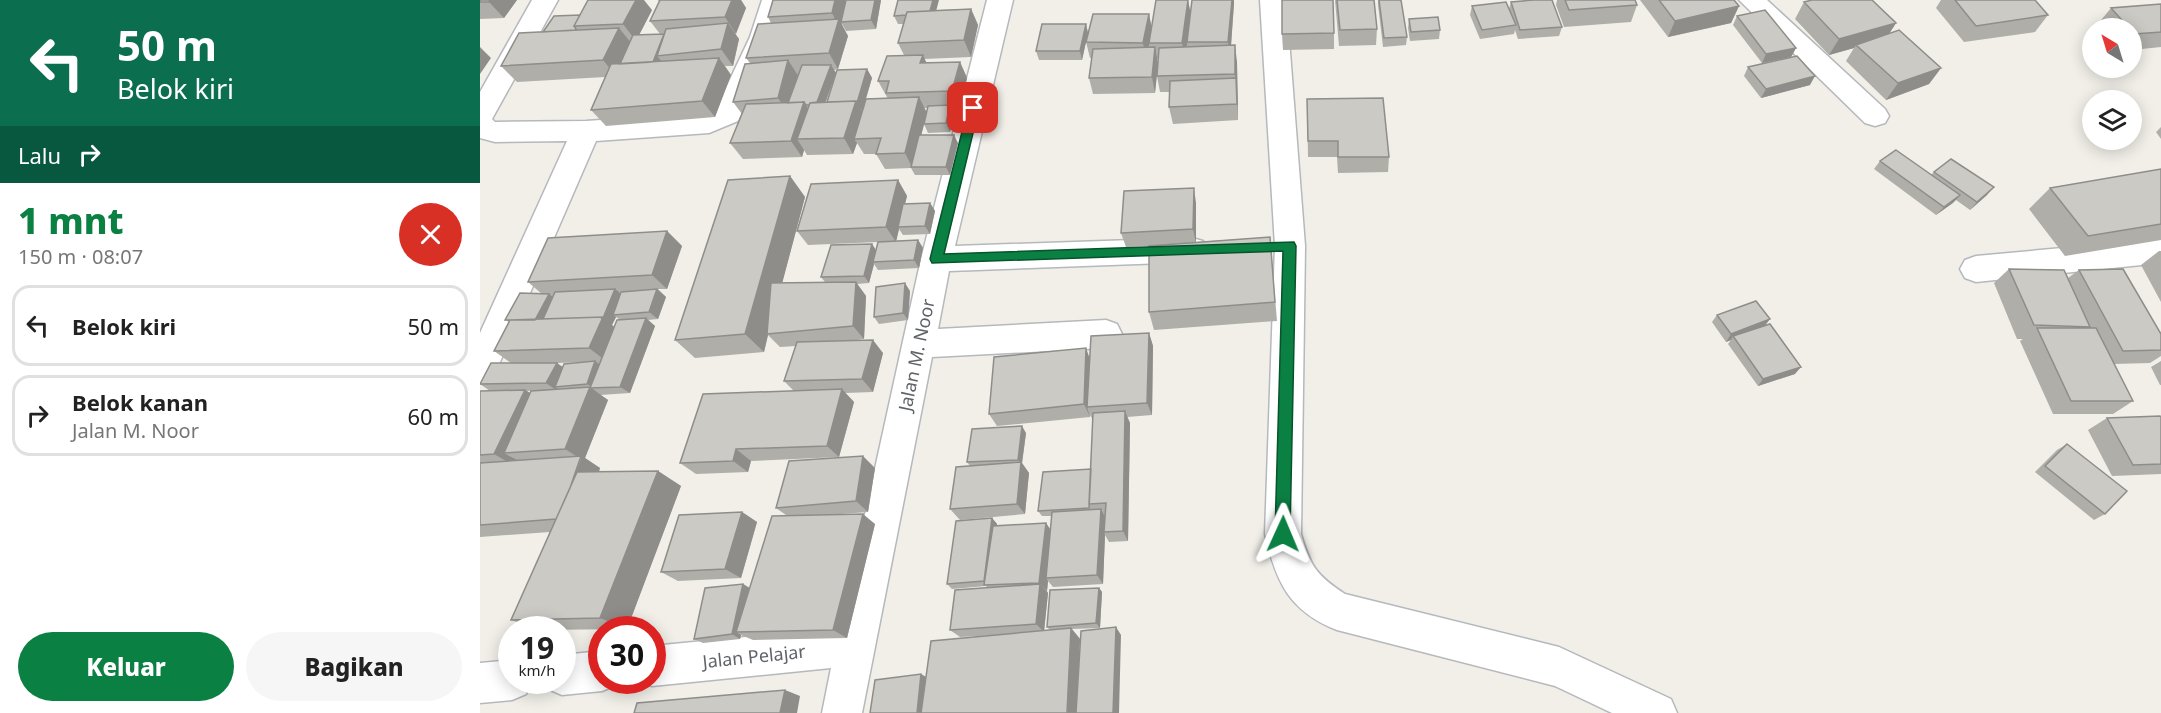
<!DOCTYPE html>
<html lang="id">
<meta charset="utf-8">
<style>
body{margin:0;font-family:"Noto Sans",sans-serif;background:#f6f6f6;color:#222;height:100vh;display:flex;flex-direction:column;font-size:22px;white-space:nowrap}
*{box-sizing:border-box;margin:0}
p{font-size:20px;color:#767676}
.icon{flex:none;width:33px;height:33px;fill:none;stroke:currentColor;stroke-width:2;stroke-linecap:round;stroke-linejoin:round}
.map{position:relative;flex:1;overflow:hidden}
.sheet{display:flex;flex-direction:column;background:#fff;width:480px}
.sheet>*{flex:none}
.top-card{background:#0b6e4f;color:#fff;overflow:hidden}
.needle{width:39px;rotate:322deg}
.tools{position:absolute;left:1602px;top:18px;display:grid;gap:12px}
.tools a{display:grid;place-items:center;width:60px;height:60px;border-radius:50%;background:#fff;box-shadow:0 3px 15px #0003;font-size:30px}
.speed{position:absolute;left:18px;top:616px;display:flex;gap:12px;font-size:30px;font-weight:700;text-align:center}
.speed>*{display:grid;place-content:center;width:78px;height:78px;border-radius:50%;background:#fff;box-shadow:0 3px 15px #0003;line-height:1}
.speed small{font-size:15px;font-weight:400}
.speed .limit{border:9px solid #d22;background:#fff;color:#111}
.pin{position:absolute;display:grid;place-items:center;width:51px;height:51px;color:#fff;margin:-26px;border-radius:12px;box-shadow:0 3px 9px #0006}
.me{position:absolute;width:66px;margin:-33px;rotate:1deg;stroke-linejoin:round;filter:drop-shadow(0 0 4px #0008)}
.turn{display:flex;align-items:center;gap:21px;height:126px;padding:0 18px;font-size:27px}
.turn .icon{width:78px;height:78px;stroke-width:2.5}
.turn b{display:block;font-size:42px;line-height:51px}
.then{display:flex;align-items:center;height:57px;padding:0 18px;background:#0003;gap:12px;font-size:22px}
.round{display:grid;place-items:center;flex:none;width:63px;height:63px;border-radius:32px;background:#f6f6f6}
.headline{display:flex;align-items:center;justify-content:space-between;height:102px;padding:0 18px}
h1{font-size:36px;font-weight:800;line-height:45px;color:#0b8043}
.primary-button{display:flex;gap:12px;margin-top:auto;padding:12px 18px}
.primary-button a{flex:1;height:69px;border-radius:36px;background:#0b8043;color:#fff;font-size:24px;font-weight:800;line-height:69px;text-align:center}
.primary-button a+a{background:#f6f6f6;color:#222}
ul{padding:0;list-style:none}
li{display:flex;align-items:center;gap:18px;height:81px;margin:0 12px 9px;padding:0 6px;border:3px solid #e0e0e0;border-radius:18px}
li div{flex:1}
li b{display:block;font-size:22px}
li em{font-style:normal}
main{display:flex;flex:1;min-height:0}
.map>svg:first-child{display:block}
</style>
<main>
<section class="sheet">
<div class="top-card">
<div class="turn"><svg class="icon" aria-label="left" viewBox="0 0 24 24"><path d="M17 20v-9H6M10 6l-5 5 5 5"/></svg><div><b>50 m</b>Belok kiri</div></div>
<div class="then">Lalu<svg class="icon" aria-label="right" viewBox="0 0 24 24"><path d="M7 20v-9h11M14 6l5 5-5 5"/></svg></div>
</div>
<div class="headline"><div><h1>1 mnt</h1><p>150 m · 08:07</p></div><a class="round" style="background:#d93025;color:#fff"><svg class="icon" aria-label="close" viewBox="0 0 24 24"><path d="M6 6l12 12M18 6L6 18"/></svg></a></div>
<ul>
<li><svg class="icon" aria-label="left" viewBox="0 0 24 24"><path d="M17 20v-9H6M10 6l-5 5 5 5"/></svg><div><b>Belok kiri</b></div><em>50 m</em></li>
<li><svg class="icon" aria-label="right" viewBox="0 0 24 24"><path d="M7 20v-9h11M14 6l5 5-5 5"/></svg><div><b>Belok kanan</b><p>Jalan M. Noor</p></div><em>60 m</em></li>
</ul>
<div class="primary-button"><a>Keluar</a><a>Bagikan</a></div>
</section>
<div class="map">
<svg width="1681" height="713" viewBox="0 0 1681 713">
<rect width="100%" height="100%" fill="#f1efe8"/>
<g fill="none" stroke-linecap="round" stroke-linejoin="round">
<g stroke="#b5b8bc" stroke-width="3">
<path id="street" d="M52,0H78L12,119L15,122L106,121L225,113L237,107L270,37L282,0H308L296,37L258,121L229,133L116,141L17,369L12,379L0,383V333L87,141L15,142L0,138V92Z
M507,0H533L475,246L712,238L723,241L727,250L723,259L712,262L469,271L458,329L626,320L637,324L642,334L637,344L626,348L452,357L382,713H342L351,668L172,686L160,681H172V646L360,628L441,259Z
M780,0H806L825,246L821,534C830,566 837,576 865,594L1079,647L1191,699L1197,713H1132L1075,686L857,630C809,611 796,582 785,534L795,246Z
M1259,0H1287L1405,109L1409,116L1405,123L1395,126L1385,123Z
M1681,239V263L1496,282L1485,278L1480,269L1485,260L1496,256Z
M122,651V681H138L136,685L122,691L82,695L68,689L65,681H82V655Z
M32,660V681H52L46,694L32,700L0,703V663Z"/>
</g>
<use href="#street" fill="#fff" fill-rule="evenodd"/>
</g>
<path fill="#afaea9" fill-rule="evenodd" d="M0,0H37L24,18L0,19Z
M178,0H261L266,8L255,34L259,39L253,66H245L251,75L235,117L126,126L111,110L125,77L37,82L21,66L63,32L100,15L172,10L159,35L180,34L170,21L179,2Z
M293,0H365L366,2L401,0L396,29L366,31L362,24V25L368,36L358,69L354,70L356,73L387,69L392,78L386,99L408,98L407,97L398,81L424,55L418,43L424,24H418L414,16L456,10L491,9L498,25L491,57L444,59L446,62H480L487,78L479,107H471L474,114L470,132L448,133L444,124L448,108H444L447,113L441,135L478,143L470,175H435L431,168L405,169L396,154H384L377,143L373,154L327,155L324,150L322,157L263,159L250,143L262,114L253,102L270,63L266,58L291,23L288,17ZM354,78L347,102H346Z
M708,0L710,12L754,3L751,46L757,62L758,120L693,124L689,107L690,92H680L677,76L678,59H677L678,64L675,93L613,94L609,78L612,58H610L606,42L602,60H559L556,51L606,24L608,33L669,14L672,28Z
M855,0H894L897,29L896,45L859,46Z
M898,0H921L927,37L926,45L903,47L898,5Z
M1077,0H1155L1157,5L1151,22L1084,27L1076,5Z
M1160,0H1254L1259,6L1251,23L1188,37Z
M1461,0H1555L1568,15L1555,32L1484,42L1456,8Z
M1031,2L1082,27L1079,36L1038,39L1035,30L1034,34L1000,39L990,15L992,6L1029,9Z
M1324,2L1416,23L1409,34L1461,68L1449,84L1406,100L1366,61L1374,48L1349,55L1315,19Z
M1681,4V47L1652,50V28H1620L1617,25L1631,8Z
M1257,16L1316,48L1311,57L1282,63L1253,25Z
M929,19L960,30L959,39L930,41L928,28Z
M854,33V49L803,50L802,34Z
M1268,67L1330,85L1281,98L1264,76Z
M827,99L909,157L908,172L858,173L857,157H828Z
M1681,127V139L1676,132Z
M1400,161L1451,175L1454,172L1507,195L1490,210L1476,200L1456,215L1394,169Z
M1681,169V240L1585,256L1549,209L1570,188Z
M310,176L325,197L302,283L345,282L341,277L392,244L396,250L398,242L328,245L317,231L418,180L427,196L425,204L450,203L455,211L450,234L423,235L419,229L416,241L438,240L443,248L439,268L398,270L394,264L389,283L377,284L386,296L384,339L369,341L403,353L393,392L365,393L374,402L359,457L271,461L268,472L216,474L200,463L314,391L304,381L316,346L300,347L288,335L284,352L215,358L195,340Z
M716,203V242L790,237L797,321L674,330L669,312V246L646,247L641,233Z
M187,231L202,246L187,289H178L186,297L178,319L168,320L175,326L150,393L120,395L128,400L105,458L120,468L119,472L178,471L201,486L147,629L61,630L31,620L70,532L0,537V391H10L0,384L31,363L14,351L29,322L25,320L62,294L48,282ZM154,291L141,294L139,292ZM136,317L139,319L134,327L132,325ZM109,362L83,367L77,363ZM65,390L50,393L47,391Z
M1679,251H1681V302L1661,265Z
M1529,269L1588,278L1599,270L1681,334V356L1670,363L1634,364L1653,401L1633,414H1573L1540,341L1543,339H1537L1514,283Z
M430,291L428,320L399,324L394,317Z
M1237,315L1285,326L1315,374L1278,386L1248,344L1251,340L1246,342L1232,322Z
M669,333L673,346L672,415L647,417L650,423L648,541L629,542L625,535L623,584L573,587L568,581L567,591L568,593L564,631L570,630L567,627L619,588L622,592L620,628L592,629L600,639L641,635L446,677L518,635L480,637L470,630L507,588L506,586L472,589L467,584L512,518L517,524V525L570,530L572,516H562L558,511L611,469L613,420L610,415V417L517,426L509,414L610,358Z
M1681,361V385H1680L1671,367Z
M1681,417V474L1632,476L1608,430L1627,418Z
M546,433L542,463L549,473L545,514L480,520L470,509L490,466L487,462Z
M1587,444L1625,514L1614,520L1555,472L1577,450Z
M395,468L388,512L361,514L395,524L367,638L273,640L261,635L260,639L223,643L214,639L263,584L270,588L306,515L296,508Z
M262,512L277,522L261,578L198,581L181,572Z"/>
<path fill="#8f8d8a" d="M10,0H37L24,18L9,2Z
M156,0H164L172,10L156,41L143,24Z
M252,0H261L266,8L256,34L245,17Z
M355,0H365L367,4L361,22L362,25L368,36L358,69L349,53L357,23L352,13Z
M395,0H401L396,29L391,20Z
M453,0H459L453,23L449,14Z
M708,0L711,15L705,59L702,43Z
M752,0H754V3L750,59L748,42Z
M1259,6L1251,23L1188,37L1195,21Z
M491,9L498,25L491,57L484,40Z
M669,14L672,31L666,59L663,43Z
M248,23L259,39L253,66L241,49Z
M1416,23L1405,40L1376,45L1374,48L1349,55L1359,39Z
M606,24L608,33L602,60L600,51Z
M139,28L152,44L137,77L123,60Z
M185,34L177,56L183,63L171,65Z
M755,45L757,62L758,120L755,74Z
M0,47L11,58L0,74Z
M675,47L678,64L675,93L672,77Z
M1316,48L1311,57L1282,63L1286,54Z
M443,55L450,71L440,63Z
M239,58L251,75L235,117L222,101Z
M308,60L319,77L309,114L298,98Z
M480,62L487,78L479,107L472,91Z
M351,65L356,73L341,114L336,105Z
M1461,68L1449,84L1406,100L1418,83Z
M387,69L392,78L382,111L377,103Z
M1335,76L1330,85L1281,98L1286,89Z
M439,97L447,113L433,167H432L425,153Z
M376,101L385,117L374,139L377,143L373,154L364,138Z
M324,102L334,118L317,139L324,150L322,157L311,141Z
M470,105L474,114L470,132L466,123Z
M474,135L478,143L470,175L466,167Z
M310,176L325,197L289,333L287,334L288,335L284,352L265,334Z
M418,180L427,196L419,227H418L419,229L416,242L406,227Z
M1514,187L1507,195L1490,210L1497,202Z
M714,188L716,203V244L713,229Z
M1480,195L1473,203L1456,215L1464,207Z
M450,203L455,211L450,234L445,226Z
M187,231L202,246L187,289L172,275Z
M438,240L443,248L439,268L434,260Z
M392,244L397,252L393,262L394,264L389,283L384,276Z
M376,282L386,296L384,339L373,326Z
M425,283L430,291L428,320L423,313Z
M135,289L144,296L133,315L136,317L132,325L139,331L126,361L109,348Z
M177,289L186,297L178,319L169,312Z
M69,294L78,301L68,321L55,320Z
M166,318L175,326L150,393L140,387Z
M1290,319L1284,327L1253,336L1251,340L1246,342L1251,334Z
M669,333L673,346L672,415L667,403Z
M393,340L403,353L393,392L382,379Z
M606,348L611,362L607,407L610,417L604,404Z
M115,361L124,368L114,388L107,384Z
M77,363L86,370L75,387L77,388L76,390L66,383Z
M1321,367L1315,374L1278,386L1283,379Z
M110,387L128,400L105,458L120,468L98,529L78,519L101,459L85,449Z
M362,389L374,402L359,457L347,446Z
M45,390L65,402L24,453L37,460L35,466L14,454Z
M645,411L650,423L648,541L643,531Z
M542,426L546,433L542,463L549,473L545,514L537,504L541,464L538,460Z
M256,449L271,461L268,472L253,461Z
M383,456L395,468L388,512L376,501Z
M178,471L201,486L147,629L120,618Z
M621,509L626,519L624,532L625,535L623,584L617,575Z
M262,512L277,522L261,578L245,569Z
M383,514L395,524L367,638L353,630Z
M512,518L517,524L509,585L504,581Z
M566,523L573,533L566,578L568,581L567,591L559,583Z
M263,584L271,589L256,632L261,635L260,639L252,634Z
M560,584L568,593L564,632L556,624Z
M619,588L622,592L620,628L616,623Z
M636,627L641,635L639,713H633Z
M591,628L600,639L597,713H587Z
M441,674L448,678L444,713H437Z
M305,690L320,696L317,713H300Z"/>
<path fill="#cccac5" stroke="#8f8d8a" stroke-width="1.5" d="M0,0H10L9,2H0Z
M108,0H156L143,24L94,26Z
M180,0H252L245,17L170,21Z
M293,0H355L352,13L288,17Z
M366,0H395L391,20L361,22Z
M418,0H453L450,11L427,12L426,15L414,16Z
M676,0H708L702,43H669Z
M712,0H752L748,42H707Z
M802,0H853L854,33L802,34Z
M857,0H894L897,29L860,30Z
M899,0H921L927,37L904,38Z
M1054,0H1072L1082,27L1040,30L1031,2Z
M1085,0H1155L1157,5L1089,10Z
M1179,0H1254L1259,6L1195,21Z
M1332,0H1392L1416,23L1359,39L1324,2Z
M1475,0H1555L1568,15L1496,26Z
M1026,2L1036,25L1002,30L992,6Z
M1681,4V32L1654,34L1652,32V28H1649L1631,8Z
M491,9L484,40L418,43L427,12Z
M1285,10L1316,48L1286,54L1257,16Z
M613,14H669L663,43L606,42Z
M100,15L94,26L96,29L95,30L63,32L74,16Z
M958,17L960,30L931,32L929,19Z
M359,19L349,53L266,58L278,24Z
M248,23L241,49L177,56L186,29Z
M562,24H606L600,51H556Z
M139,28L123,60L21,66L39,33Z
M1419,30L1461,68L1418,83L1376,45Z
M184,34L173,62L140,64L153,35Z
M755,45V74L677,76L679,48Z
M675,47L672,77L609,78L613,49Z
M443,55L440,63L480,62L472,91L406,93L409,81H398L407,56Z
M1317,56L1335,76L1286,89L1268,67Z
M239,58L222,101L111,110L131,64Z
M308,60L298,98L253,102L265,64Z
M322,65H351L337,102L330,103L329,105H326L324,102L308,103Z
M387,69L377,103L376,101L347,102L357,70Z
M756,78L757,104L689,107L690,81Z
M439,97L425,153L396,154L401,138L374,139L386,99Z
M903,98L909,157H858V141H828L827,99Z
M376,101L364,138L317,139L330,103Z
M324,102L311,141L250,143L266,104Z
M470,105L466,123L444,124L448,106Z
M439,135H474L466,167H431Z
M1416,150L1480,195L1464,207L1400,161Z
M1471,159L1514,187L1497,202L1454,172Z
M1681,169V224L1608,236L1570,188Z
M310,176L265,334L195,340L248,180Z
M418,180L406,227L317,231L331,184Z
M714,188L713,229L641,233L644,191Z
M450,203L445,226L418,227L423,204Z
M187,231L172,275L48,282L68,238Z
M790,237L795,302L669,312V246Z
M438,240L434,260L393,262L398,242Z
M392,244L384,276L341,277L351,245Z
M1529,269L1584,270L1610,327L1554,325Z
M1643,269L1681,334V350L1643,351L1599,270Z
M376,282L373,326L287,334L291,283Z
M425,283L423,313L394,317L396,287Z
M135,289L123,318H122L123,317L63,319L75,292Z
M177,289L169,312L133,315L141,292Z
M40,293L69,294L55,320H25Z
M1276,301L1290,319L1251,334L1237,315Z
M123,317L109,348L14,351L30,320Z
M166,318L140,387L110,388L137,320Z
M1290,324L1321,367L1283,379L1253,336Z
M1557,328H1616L1653,401H1591Z
M669,333L667,403L607,407L611,336Z
M393,340L382,379L304,381L317,342Z
M606,348L604,404L509,414L514,357Z
M115,361L107,384L75,387L84,364Z
M11,363H77L66,383L0,384Z
M110,387L85,449L24,453L51,391Z
M362,389L347,446L256,449L253,461L200,463L223,394Z
M45,390L14,454L0,455V391Z
M645,411L643,531L624,532L626,503L609,504L613,413Z
M1680,416L1681,417V464L1653,465L1627,418Z
M542,426L538,460L487,462L492,429Z
M1587,444L1647,491L1625,514L1565,466Z
M101,456L90,488L76,519L0,525V463Z
M383,456L376,501L296,508L309,461Z
M541,462L537,504L470,509L476,467Z
M611,469L609,508L558,511L563,472Z
M178,471L120,618L31,620L97,472Z
M621,509L617,575L566,578L572,512Z
M262,512L245,569L181,572L199,515Z
M383,514L353,630L256,632L292,516Z
M512,518L504,581L467,584L476,521Z
M566,523L559,583L504,585L513,526Z
M263,584L252,634L214,639L225,588Z
M560,584L556,624L470,630L475,590Z
M619,588L616,623L567,627L570,590Z
M636,627L633,713H596L601,631Z
M591,628L587,713H441L451,641Z
M441,674L437,713H390L395,680Z
M305,690L300,713H154L157,703Z"/>
<path fill="#0b8043" stroke="#07532c" stroke-width="1.5" d="M493,104L499,108L464,254L814,242L816,246L810,534L808,540L803,542L797,540L795,534L803,251L452,263L450,259L488,108Z"/>
<g text-anchor="middle" dominant-baseline="central" stroke-width="4.5" stroke-linejoin="round" paint-order="stroke">
<g font-size="18" fill="#5f6368" stroke="#fff">
<text transform="translate(436 355) rotate(-78)">Jalan M. Noor</text>
<text transform="translate(274 656) rotate(-6)">Jalan Pelajar</text>
</g>
</g>
</svg>
<div class="tools">
<a><svg class="needle" viewBox="-14 -14 28 28"><path d="M0-13l5 13h-10z" fill="#e53935"/><path d="M0 13l5-13h-10z" fill="#767676"/></svg></a>
<a><svg class="icon" aria-label="layers" viewBox="0 0 24 24"><path d="M12 4l9 5-9 5-9-5zM3 14l9 5 9-5"/></svg></a>
</div>
<div class="speed"><div>19<small>km/h</small></div><div class="limit">30</div></div>
<div class="pin" style="left:493px;top:108px;background:#d93025"><svg class="icon" aria-label="arrive" viewBox="0 0 24 24"><path d="M6 21V4h12l-3 4 3 4H6"/></svg></div>
<svg class="me" style="left:803px;top:534px" viewBox="-20 -20 40 40"><path d="M0-17L14 15 0 8-14 15z" fill="#0b8043" stroke="#fff" stroke-width="4"/></svg>
</div>
</main>
